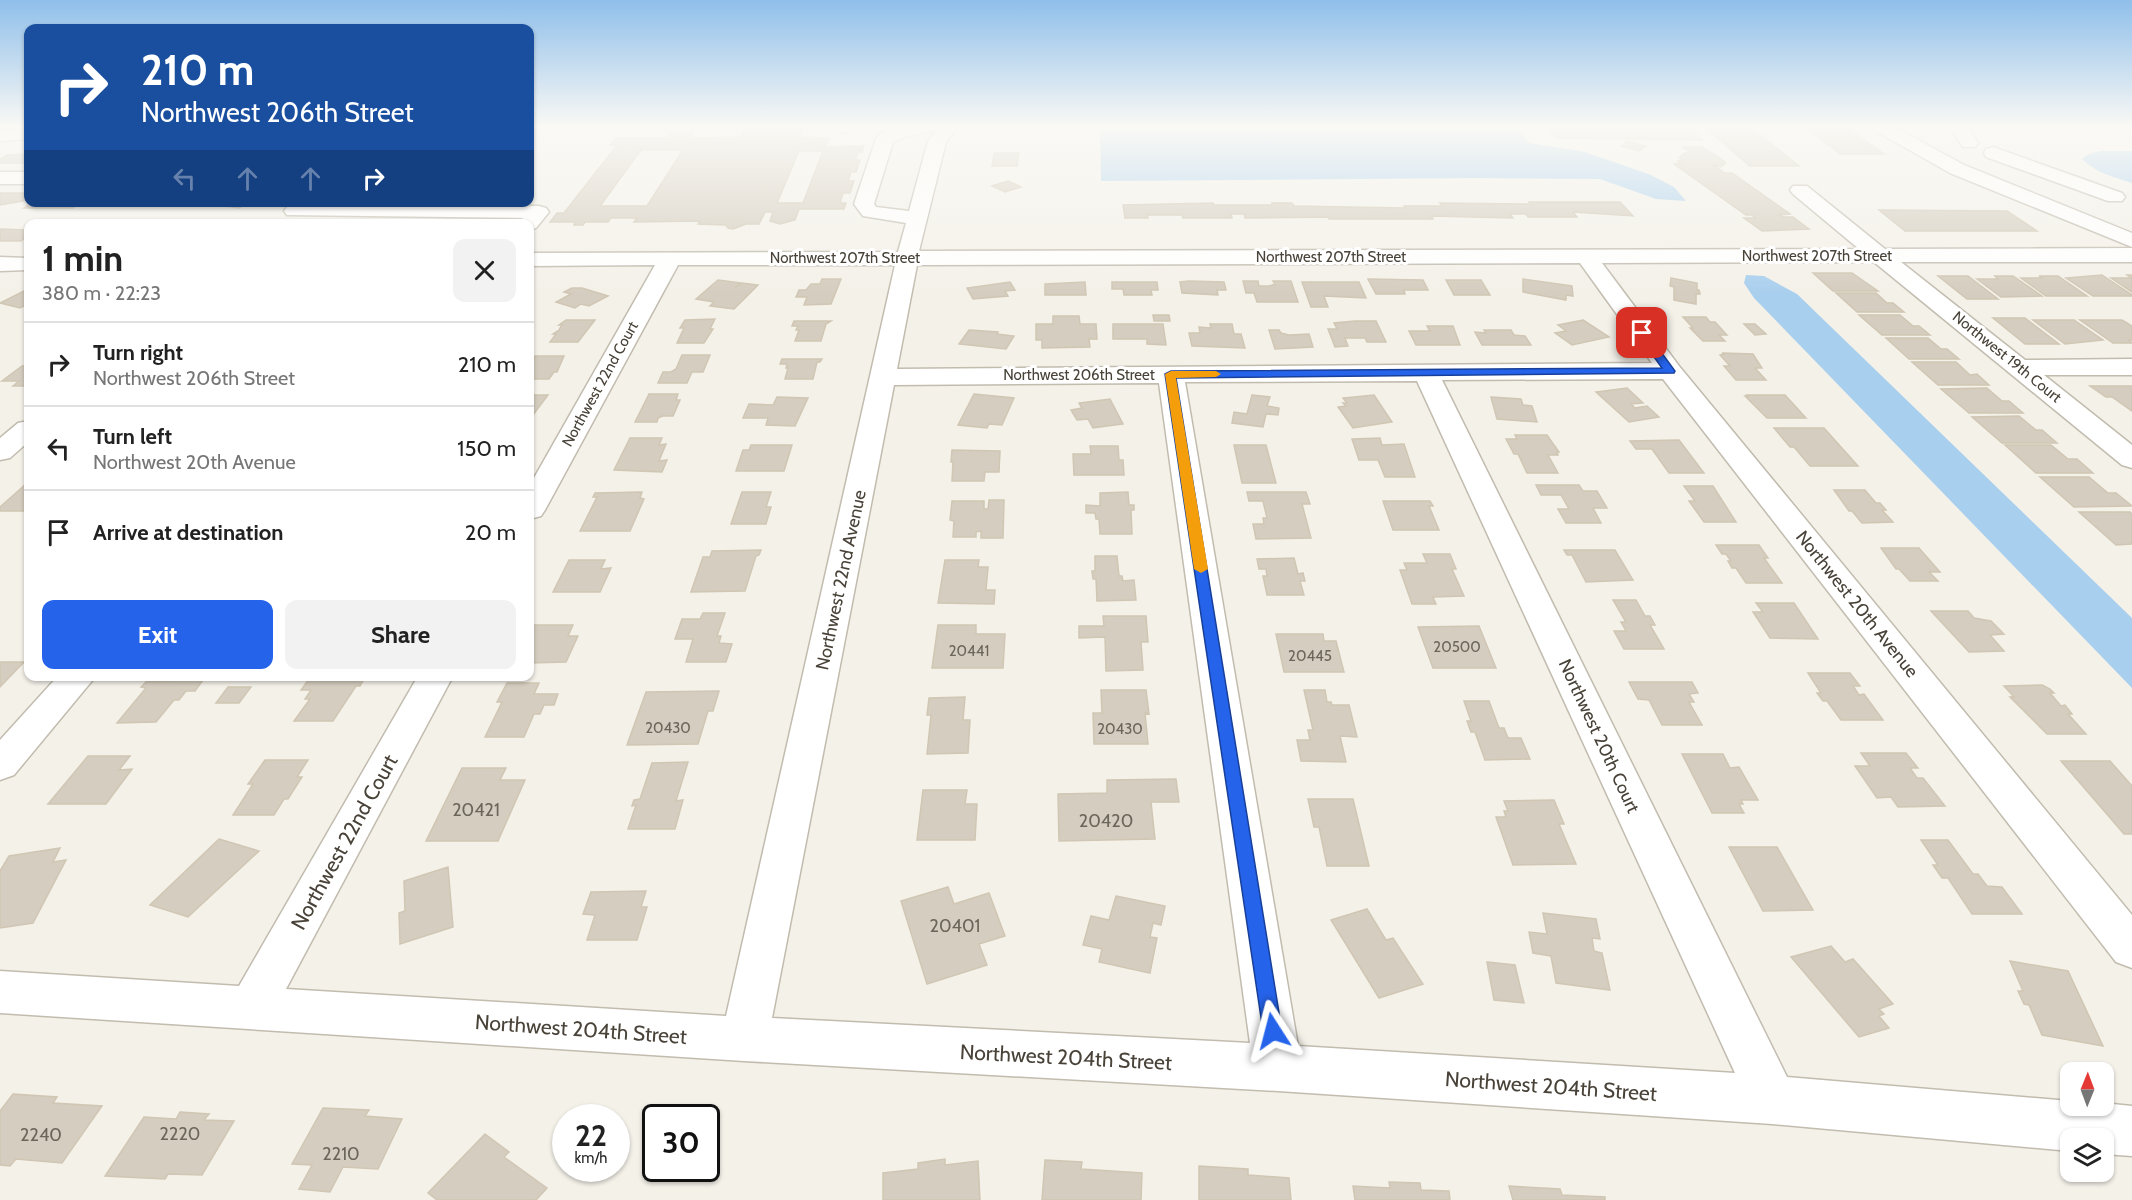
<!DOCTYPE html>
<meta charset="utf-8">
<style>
body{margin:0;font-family:Cabin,sans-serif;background:#f2f2f2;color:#222;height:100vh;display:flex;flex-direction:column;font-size:22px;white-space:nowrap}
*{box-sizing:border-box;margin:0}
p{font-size:20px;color:#767676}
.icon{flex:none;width:33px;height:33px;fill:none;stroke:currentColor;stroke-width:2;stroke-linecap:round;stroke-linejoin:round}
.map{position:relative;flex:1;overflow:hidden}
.panel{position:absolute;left:24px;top:219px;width:510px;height:462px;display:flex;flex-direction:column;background:#fff;border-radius:12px;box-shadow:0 2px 4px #0004}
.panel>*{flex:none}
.hud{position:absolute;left:24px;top:24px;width:510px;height:183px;border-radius:12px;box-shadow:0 2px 4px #0004;background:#1a4fa0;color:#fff;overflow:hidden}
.needle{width:39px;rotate:1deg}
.fabs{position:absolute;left:2060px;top:1062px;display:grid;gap:12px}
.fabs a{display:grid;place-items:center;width:54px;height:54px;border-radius:12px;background:#fff;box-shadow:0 2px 4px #0004;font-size:30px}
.speed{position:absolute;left:552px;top:1104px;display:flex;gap:12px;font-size:30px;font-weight:700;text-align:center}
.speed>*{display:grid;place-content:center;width:78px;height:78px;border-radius:50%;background:#fff;box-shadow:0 2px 4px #0004;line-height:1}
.speed small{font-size:15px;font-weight:400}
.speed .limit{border:3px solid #111;border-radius:9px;background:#fff;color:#111}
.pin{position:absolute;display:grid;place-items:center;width:51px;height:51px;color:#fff;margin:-26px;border-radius:12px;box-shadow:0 3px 9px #0006}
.me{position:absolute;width:66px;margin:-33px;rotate:351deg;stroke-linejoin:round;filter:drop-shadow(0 0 4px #0008)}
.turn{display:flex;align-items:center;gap:21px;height:126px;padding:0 18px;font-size:27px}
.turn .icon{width:78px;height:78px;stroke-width:2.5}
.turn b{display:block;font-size:42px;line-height:51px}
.lanes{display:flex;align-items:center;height:57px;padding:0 18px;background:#0003;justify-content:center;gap:30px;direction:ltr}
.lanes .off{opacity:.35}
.round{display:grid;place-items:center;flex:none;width:63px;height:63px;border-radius:12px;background:#f2f2f2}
.head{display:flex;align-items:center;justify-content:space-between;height:102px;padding:0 18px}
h1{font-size:36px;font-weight:700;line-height:45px}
.cta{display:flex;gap:12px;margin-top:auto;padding:12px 18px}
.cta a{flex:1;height:69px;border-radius:12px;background:#2563eb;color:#fff;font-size:24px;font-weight:700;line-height:69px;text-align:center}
.cta a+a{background:#f2f2f2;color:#222}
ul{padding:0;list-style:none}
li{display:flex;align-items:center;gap:18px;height:84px;padding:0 18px;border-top:2px solid #e0e0e0}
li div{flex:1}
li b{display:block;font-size:22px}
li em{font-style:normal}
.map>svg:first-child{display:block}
</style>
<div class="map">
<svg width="2132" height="1200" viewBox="0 0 2132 1200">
<rect width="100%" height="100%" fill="#f4f1e9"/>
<path fill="#a9cfee" d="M1100,126H1515L1530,143L1585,152L1651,175L1674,187L1686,201L1656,199L1600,179L1476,178L1101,181Z
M2100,151H2132V183C2114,177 2096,173 2082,159L2087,155Z
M1746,275L1764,276L1797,294L2132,618V688L1754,298L1744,283Z"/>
<path fill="#d5cdbf" stroke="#d0c6b3" stroke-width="1.5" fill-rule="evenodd" d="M747,126H753L751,130H781L783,126H805L800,137L829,138L825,147L864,146L862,152H858L855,160H860L856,172H851L848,181H854L850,193H843L840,203H846L844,209H799L795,220L780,224L770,221L773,212H765L759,224H746L733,229L728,228L726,225L698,224L700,221L634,222L637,218H611L608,222H585L583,225H574L575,222H550L557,213H564L617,145H610L616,138H667L671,132H694L690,138L740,137ZM641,150H683L647,206H600ZM799,151H823L803,203H777Z
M1546,126H1687L1702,140L1556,138Z
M1703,126H1749L1799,166H1750Z
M1804,126H1845L1884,154H1840Z
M1628,141L1646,146L1639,151L1621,146Z
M1683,147H1701L1717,156L1726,163L1721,167L1713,165L1725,173H1732L1790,214L1779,215L1783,217H1793L1809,229L1762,231L1744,218H1755L1752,215H1746L1674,164L1681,163L1678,161H1684L1679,158L1685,153H1691Z
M994,153H1019L1017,166H992Z
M28,154V163H0V159L7,155Z
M1008,181L1021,187L1005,192L992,186Z
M0,193H28V198L23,201L0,205Z
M33,202H81L73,208H24Z
M223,202H249L239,208L218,205Z
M1529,202H1620L1633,216L1573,212L1577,217H1528L1526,214H1510L1513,218L1431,216L1433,219H1329L1328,217L1245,218L1244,214H1231L1232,218H1183L1182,215H1147L1148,218H1125L1123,205L1213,203L1214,205H1272V203H1292L1294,206L1405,208L1404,206H1442L1440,203L1531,204Z
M1879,210L2007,211L2037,231H1905Z
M0,229L28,230V236L21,241H0Z
M1813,273H1852L1878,291H1833Z
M2102,275L2132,295V296H2093L2066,278Z
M2127,275H2132V292L2111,278H2131Z
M1938,276H1968L1998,299H1967Z
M1995,276H2013L2042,296L2001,297L1977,279H1998Z
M2039,276H2058L2087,296H2046L2021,278H2043Z
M1671,278L1697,283V290H1699L1700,294H1696V304L1674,300V287L1670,286Z
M822,279H841L831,304L804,305L807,297H796L799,290H806L811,284H820Z
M1368,279L1423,280L1428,290H1404L1405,294H1376Z
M1523,279L1572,286L1573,296L1566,295V300L1523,292Z
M718,280L741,283L735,288L742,283L758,285L734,309L710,306L714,302L696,299Z
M1446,280H1481L1490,295H1454Z
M1189,281L1224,282L1226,290H1217L1218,295L1182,293L1180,282Z
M1243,281H1258L1259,286H1269L1275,284L1273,281H1291L1298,302H1257L1254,293H1246Z
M1010,282L1015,290L1005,291L1008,296L973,299L967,288Z
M1085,282L1086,295H1045V284Z
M1112,282H1157L1158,290H1151L1152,295H1124L1123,289H1112Z
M1302,282H1359L1366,298L1324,296L1328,307H1311Z
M572,288H582L608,296L589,306L581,304L575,308L556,302L571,294L564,292Z
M28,289V304L20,308L0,303Z
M1836,293H1876L1887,303H1893L1904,312H1857Z
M1153,315H1169L1170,321H1154Z
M1859,315H1900L1913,326H1919L1930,335H1882Z
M1053,316H1079L1080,324H1096L1097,339H1089L1090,347L1042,348V340H1036V324H1053Z
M1683,317H1706L1710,322H1715L1727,335H1719L1725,341H1703L1690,328H1693Z
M1993,318H2025L2059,344H2025Z
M715,319L710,329H713L704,343H677L684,328H680L685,320Z
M566,320H595L578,342H550L556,334H553L559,330L562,325H559Z
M1583,320L1609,337L1572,345L1555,333L1566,331L1558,325Z
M2033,320H2074L2103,340L2065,344Z
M2080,320H2122L2132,326V340H2129L2132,343H2113Z
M794,321H831L826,324L821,341H795L799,330H796L798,326H792Z
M1355,321H1376L1386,342H1367L1365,338H1345L1348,346L1335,347L1328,329H1337L1334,323Z
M1113,324H1163L1166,345L1147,344V339H1113Z
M1210,324H1232L1234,334H1241L1245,348L1192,346L1189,333H1200L1199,327L1211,328Z
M1744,324H1755L1766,334L1755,335Z
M1427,326H1453L1460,345H1416L1409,331H1430Z
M969,330L998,332L997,334L1014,336L1006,349L959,344Z
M1269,330H1279L1281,333L1289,335L1309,334L1313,347L1275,349Z
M1484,330H1511L1514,335L1525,336L1531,345H1482L1475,332L1486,333Z
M1886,338H1928L1941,349H1947L1959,359H1909Z
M1722,353L1753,354L1762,368H1755L1766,380H1736L1724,366H1730L1720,355L1724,354Z
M682,355H710L703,372H692L687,383H658L663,372H671L676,369Z
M535,356H564L557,372H554L549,379H530V365Z
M782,359H822L820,362H817L813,379H785L788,368H786L787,364H780Z
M1912,362H1956L1970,375L1977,374L1989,385H1938Z
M22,366H28V386H13L19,381H2Z
M2090,386H2132V411L2112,397H2106Z
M1627,388L1643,403L1631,404L1635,408L1647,406L1659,417L1629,422L1596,392Z
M1987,388L2002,401H2009L2023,413H1969L1941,389Z
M649,394H678L676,400H680L673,416H663L658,418L657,422H635Z
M974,394L1014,398L1002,425L989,424L987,428L958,425Z
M530,395H548L530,419Z
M1252,395L1270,397L1267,406L1279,408L1278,415L1266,414L1263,427L1232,423L1234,412L1247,414Z
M1374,395L1392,422L1353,428L1338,407L1346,406L1343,403H1347L1343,398Z
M1747,395H1785L1806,418H1767L1745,396H1748Z
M777,397L808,398L795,426L766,425L768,418H743L749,404L773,405Z
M1491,397L1521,399L1523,405L1532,406L1537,422L1497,419Z
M1110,399L1123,424L1093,428L1088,419L1077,420L1071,410L1082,408L1079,403Z
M2019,416L2036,430H2042L2057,443H2002L1972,417Z
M1774,428H1824L1858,466H1810L1794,447H1790Z
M1515,435H1547L1559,452H1557L1558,455H1548L1558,473H1527L1518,454H1514L1506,439H1517Z
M630,438H662L659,445L666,444L659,461L667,460L662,472L614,470Z
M1380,438L1382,445L1404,444L1415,477H1385L1378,460H1359L1352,439Z
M1679,440L1704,473H1669L1652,449H1636L1630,441Z
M751,445H792L784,471H736L743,450H749Z
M1234,445H1266L1276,483H1242Z
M2005,445H2051L2068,459H2077L2093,473H2036Z
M1090,446H1118L1119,460H1123L1124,475H1074L1073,454H1091Z
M952,450L1000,451L999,472H985L984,481H952L953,462H951Z
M2040,477H2089L2108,493H2116L2132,506L2074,507Z
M26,484H28V511H0V507Z
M1536,485H1579L1583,491H1597L1607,508H1593L1601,523H1566L1558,509H1569L1561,495H1541Z
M1684,486H1713L1736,522H1704L1689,501H1695Z
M1834,490H1865L1876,503H1880L1886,510H1882L1893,522L1862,523L1852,511H1849Z
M642,492L640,498L644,499L630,531H580L597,497H593L595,493Z
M742,492H771L766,507H771L766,524H731Z
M1128,492L1129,505H1134V510H1131L1132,534H1100L1099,519H1096L1095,513H1086V505L1100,506V493Z
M1247,492H1306L1310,504H1302L1311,538L1256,539L1253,524H1264L1263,518H1267L1263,501H1249Z
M989,500H1004L1003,538H981V531L976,532V537H953L954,521L950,520L952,501H984V509H988Z
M1383,501H1430L1433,506H1429L1439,530H1393Z
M2079,512H2130L2132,514V544L2116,545Z
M1716,545H1759L1768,558H1764L1782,583H1746L1736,568H1732L1728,561H1731L1726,554H1722Z
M1881,548H1919L1940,572H1929L1938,581H1910L1899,569H1896Z
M761,550L759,555L756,556L745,591L691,592L703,557H710L712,551Z
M1564,550H1615L1633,580L1586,582L1572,555H1567Z
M1423,554H1450L1456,569H1452L1464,596L1433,597L1436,604H1412L1400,570H1407L1404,563H1427Z
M1095,556H1117L1119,576H1122L1123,581L1134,580L1136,600L1097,601L1096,579H1093L1092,571H1095Z
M1294,558L1298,574L1303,573L1305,581H1300L1304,595H1267L1263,576H1267L1266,569H1259L1257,559Z
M569,560H605L601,569L611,568L600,592H553Z
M945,560H979L978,567H988L986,590H995L994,604L938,603Z
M1613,600H1636L1645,616H1650L1655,625H1650L1664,649H1624L1614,631H1626L1621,622H1626Z
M1756,603H1794L1818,639L1770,638L1753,612H1763Z
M1931,611H1968L1974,618L1991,621L2004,634L1990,635L2004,651L1969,652Z
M703,613H725L717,636H721L719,643L732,644L726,662H686L693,639H675L682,619H700Z
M1103,616H1146L1148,642H1141L1143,670L1106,671L1105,637L1079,638V626H1104Z
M534,625H573L568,636H578L566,662L530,663V634Z
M938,625H976V634H1005L1003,668H932Z
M1479,626L1496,668H1433L1418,627Z
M1276,634H1323L1324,641H1336L1344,672H1284Z
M0,662H24L0,687Z
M1808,673H1850L1860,686H1853L1859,695L1864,694L1883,720H1841L1827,701H1823L1817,693H1821Z
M329,676H354L353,679H364L360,686H356L333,721H294L310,699H305L311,690H301L309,679H327Z
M203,680L195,691H186L179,700H174L156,722L117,723L146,688L141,687L147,681Z
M1629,682H1692L1698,693L1689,694L1694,702H1689L1702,725H1662L1649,700L1638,699Z
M507,683H539L534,694H558L554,705H544L540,714H534L524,737H485L502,702H497Z
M2042,685L2050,689L2054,693H2050L2061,706L2065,705L2072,714H2068L2086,734H2047L2010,697H2014L2004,686Z
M228,687H251L239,703H216Z
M1101,690H1146L1149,714L1145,713L1148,744H1094L1093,713H1102Z
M1304,690H1325L1327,702H1331L1332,705H1349L1357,737L1340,736L1346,762L1301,761L1297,740H1310L1308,730H1313Z
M719,691L713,711H708L698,744L627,745L646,692Z
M965,697L963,720H970L968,753L927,754L931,715H927L929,698Z
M1464,701H1489L1499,728H1504L1508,738H1521L1530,759L1485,760L1475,732H1471L1467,721H1471Z
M1861,753H1906L1918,768H1910L1917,778H1923L1945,806L1898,807L1891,797L1877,798L1855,766H1870Z
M1682,754H1723L1730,768L1739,767L1758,800H1741L1743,804H1739L1744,813H1712Z
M88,756H130L119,770L132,769L106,804H48Z
M265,760H308L297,777H302L288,799H284L274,815H233L253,784H248Z
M2061,761H2110L2132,786V834H2124Z
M688,762L676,801L683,800L675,829H628L636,805L632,806L634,800L640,799L652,763Z
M462,768H506L500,780H525L498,841H426Z
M1176,779L1179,802H1151L1155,839L1059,841L1058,794L1107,793V780Z
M923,790H967L965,804H977L975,840H917Z
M1308,799H1353L1369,866H1327L1319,827H1314Z
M1554,800L1564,824H1559L1576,864L1513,865L1496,817H1506L1504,811H1508L1504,801Z
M219,839L259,851L188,917L150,905Z
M1921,840H1948L1973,874H1978L1987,886L2002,887L2022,914H1972L1948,878H1942L1933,865H1938Z
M1729,847H1777L1813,910L1763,911Z
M60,848L53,862L66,860L33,923L0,928V871L9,856Z
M448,867L453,927L400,944L399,913L405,911L404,881Z
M948,887L954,904L989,893L1005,936L979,944L987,965L927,984L901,901Z
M646,891L641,907H647L637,940H587L595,915L583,914L591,892Z
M1116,896L1165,906L1161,925L1153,923L1150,937L1157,938L1150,973L1099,962L1102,949L1083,945L1091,916L1109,920Z
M1367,909L1386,940L1393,938L1423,984L1379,998L1331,920Z
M1543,913L1596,919L1600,939L1592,938L1594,951L1602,953L1610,990L1556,983L1551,956L1533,953L1529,932L1547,934Z
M1831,946L1845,962L1853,959L1893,1004L1879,1009L1884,1014L1879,1016L1889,1028L1859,1037L1791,957Z
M2010,961L2068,971L2103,1046L2042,1035L2029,1005L2024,1004L2018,991H2023Z
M1487,962L1515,965L1524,1003L1494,1000Z
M13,1094L57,1097L53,1103L102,1106L62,1163L16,1159L10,1166L0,1165V1111Z
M323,1108L369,1110L365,1116L402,1119L378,1169L343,1167L330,1192L299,1189L312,1165L292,1164Z
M180,1112L209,1114L204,1120L234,1121L202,1175L168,1174L165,1179L105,1176L144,1117L176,1119Z
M485,1134L509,1152L504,1157L547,1188L536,1200H437L428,1193Z
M945,1159V1165L978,1161L980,1200H883V1173L918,1169V1163Z
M1045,1160L1082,1162L1081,1169L1142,1173L1141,1200H1042Z
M1199,1166L1248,1169V1175L1289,1178L1291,1200H1199Z
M1389,1182L1420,1183L1421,1190L1449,1191L1450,1200H1355L1353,1186L1390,1188Z
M1509,1186L1560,1189L1562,1195L1605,1197V1200H1513Z"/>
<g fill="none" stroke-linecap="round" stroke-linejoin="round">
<g stroke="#c2bcaf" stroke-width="3">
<path id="minor" d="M836,126H854L851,132H839Z
M905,126H938L935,130L904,137L893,142L874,204L876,207L909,211L928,141L940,126H958L946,142L919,251L1859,249L1793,194L1790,190L1793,186H1807L1885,249L2132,248V262H1901L2025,360L2132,359V375H2044L2132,445V468L2122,465L1874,262L1602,263L1679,366L2132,915V968L2116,962L1663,379L1442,380L1787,1077L2070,1101V1106H2103V1103L2132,1106V1156L2103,1154V1138H2070V1151L1772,1124L1278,1091L744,1061L0,1013V971L239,986L418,676H453L286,989L726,1016L895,265H678L545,510L541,516L530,519V485L655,265L530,266V253L898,252L906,223L863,216L854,204L876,139C882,130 895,128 905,126ZM1580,263L1652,363L897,369L917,265ZM1417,381L1735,1073L1298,1046L1185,382ZM1159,383L1250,1043L772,1018L894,385Z
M1871,126H1893L1964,165L2132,233V247L1950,173L1874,130Z
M1949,126H1967L1978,143L1975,147H1963Z
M28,129V139L0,141V131Z
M1993,147L2122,193L2125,197L2122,201H2108L1986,157L1984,153L1986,149Z
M0,172H28V184H0Z
M294,205L539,206L546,208L549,212L536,228L530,230V224H519L523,218L287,215L284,211L287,207Z
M0,257L28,258V270L0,271Z
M28,421V442L10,458L0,460V438L18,423Z
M58,676H96L14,775L0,780V740Z"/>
</g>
<use href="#minor" fill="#fff" fill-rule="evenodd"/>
</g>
<linearGradient id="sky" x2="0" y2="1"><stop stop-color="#8fbfea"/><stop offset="0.43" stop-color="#faf9f5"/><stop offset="1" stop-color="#faf9f5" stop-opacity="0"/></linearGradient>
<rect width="2132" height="294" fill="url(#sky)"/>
<path fill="#2563eb" stroke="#184099" stroke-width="1.5" d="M1638,330H1645L1675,371L1674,373L1176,378L1282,1031L1279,1037L1273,1040L1266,1037L1263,1031L1165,374L1171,371L1662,368L1637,333Z"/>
<path fill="#f59e0b" d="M1171,371H1216L1221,374L1216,377L1176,378L1208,569L1201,573L1194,569L1165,374Z"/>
<g text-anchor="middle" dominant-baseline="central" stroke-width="6" stroke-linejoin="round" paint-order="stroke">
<g font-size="15" fill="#484238" stroke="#fff">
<text x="1817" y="256">Northwest 207th Street</text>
<text x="1331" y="257">Northwest 207th Street</text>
<text x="845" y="258">Northwest 207th Street</text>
<text transform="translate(2007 357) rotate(39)">Northwest 19th Court</text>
<text x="1079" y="375">Northwest 206th Street</text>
<text transform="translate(600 384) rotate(-61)">Northwest 22nd Court</text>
</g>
<g font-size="15" fill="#6b655a">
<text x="1457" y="647">20500</text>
<text x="969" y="651">20441</text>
<text x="1310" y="656">20445</text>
<text x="668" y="728">20430</text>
<text x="1120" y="729">20430</text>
</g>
<g font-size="18" fill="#484238" stroke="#fff">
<text transform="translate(841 580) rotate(-78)">Northwest 22nd Avenue</text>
<text transform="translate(1857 604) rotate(51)">Northwest 20th Avenue</text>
<text transform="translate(1599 736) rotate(65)">Northwest 20th Court</text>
</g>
<g font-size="18" fill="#6b655a">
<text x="476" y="810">20421</text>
<text x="1106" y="821">20420</text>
<text x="955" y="926">20401</text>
<text x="180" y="1134">2220</text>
<text x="41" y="1135">2240</text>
<text x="341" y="1154">2210</text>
</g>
<g font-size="21" fill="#484238" stroke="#fff">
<text transform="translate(344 842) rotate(-61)">Northwest 22nd Court</text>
<text transform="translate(581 1029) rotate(4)">Northwest 204th Street</text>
<text transform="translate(1066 1057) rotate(3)">Northwest 204th Street</text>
<text transform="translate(1551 1086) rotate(4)">Northwest 204th Street</text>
</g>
</g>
</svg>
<div class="fabs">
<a><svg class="needle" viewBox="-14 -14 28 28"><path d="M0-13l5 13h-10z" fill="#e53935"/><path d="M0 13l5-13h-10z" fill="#767676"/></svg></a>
<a><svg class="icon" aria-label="layers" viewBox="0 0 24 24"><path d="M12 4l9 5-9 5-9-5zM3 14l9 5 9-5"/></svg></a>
</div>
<div class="speed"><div>22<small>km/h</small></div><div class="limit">30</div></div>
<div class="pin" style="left:1642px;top:333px;background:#d93025"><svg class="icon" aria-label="arrive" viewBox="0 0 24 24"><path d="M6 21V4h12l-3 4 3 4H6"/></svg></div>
<svg class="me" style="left:1273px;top:1031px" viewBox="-20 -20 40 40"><path d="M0-17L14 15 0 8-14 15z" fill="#2563eb" stroke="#fff" stroke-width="4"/></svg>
<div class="hud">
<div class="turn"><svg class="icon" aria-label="right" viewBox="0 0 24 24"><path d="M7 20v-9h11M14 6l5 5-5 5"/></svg><div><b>210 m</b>Northwest 206th Street</div></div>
<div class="lanes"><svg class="icon off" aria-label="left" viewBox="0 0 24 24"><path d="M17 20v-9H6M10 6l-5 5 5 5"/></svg><svg class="icon off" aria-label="ahead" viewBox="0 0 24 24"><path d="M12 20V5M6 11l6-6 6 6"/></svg><svg class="icon off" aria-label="ahead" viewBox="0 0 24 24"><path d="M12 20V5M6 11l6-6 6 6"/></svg><svg class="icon" aria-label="right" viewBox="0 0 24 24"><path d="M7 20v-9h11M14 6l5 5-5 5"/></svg></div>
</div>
<section class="panel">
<div class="head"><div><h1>1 min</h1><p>380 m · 22:23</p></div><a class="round"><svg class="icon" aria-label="close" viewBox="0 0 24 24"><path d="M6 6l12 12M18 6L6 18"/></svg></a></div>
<ul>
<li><svg class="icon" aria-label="right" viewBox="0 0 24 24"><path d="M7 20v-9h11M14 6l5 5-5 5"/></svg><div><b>Turn right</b><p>Northwest 206th Street</p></div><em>210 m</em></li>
<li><svg class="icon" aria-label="left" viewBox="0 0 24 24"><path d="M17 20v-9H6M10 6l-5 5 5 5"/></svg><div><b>Turn left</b><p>Northwest 20th Avenue</p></div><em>150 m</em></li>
<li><svg class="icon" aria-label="arrive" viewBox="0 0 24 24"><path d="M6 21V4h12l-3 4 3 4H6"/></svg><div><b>Arrive at destination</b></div><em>20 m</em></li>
</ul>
<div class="cta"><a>Exit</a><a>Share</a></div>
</section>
</div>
